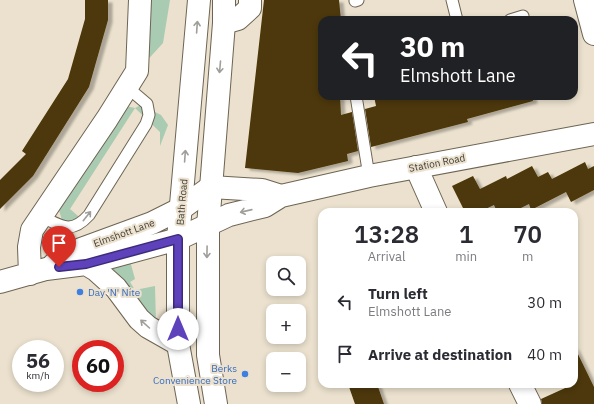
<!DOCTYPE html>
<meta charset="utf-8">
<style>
body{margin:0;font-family:"IBM Plex Sans",sans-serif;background:#f2f2f3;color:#2b2b33;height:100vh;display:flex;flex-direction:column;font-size:15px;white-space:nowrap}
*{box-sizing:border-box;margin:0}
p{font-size:13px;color:#7c7c81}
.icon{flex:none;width:22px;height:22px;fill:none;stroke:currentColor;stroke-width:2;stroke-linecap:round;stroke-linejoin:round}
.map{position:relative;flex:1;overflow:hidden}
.drawer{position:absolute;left:318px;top:208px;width:260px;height:180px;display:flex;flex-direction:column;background:#fff;border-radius:12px;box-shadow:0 2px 6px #0003}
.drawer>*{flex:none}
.top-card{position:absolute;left:318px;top:16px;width:260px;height:84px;border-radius:12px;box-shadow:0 2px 6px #0003;background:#202124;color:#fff;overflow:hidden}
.tools{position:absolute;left:266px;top:256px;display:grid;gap:8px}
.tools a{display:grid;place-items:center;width:40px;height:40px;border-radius:8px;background:#fff;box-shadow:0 2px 6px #0003;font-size:20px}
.speed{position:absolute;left:12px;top:340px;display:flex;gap:8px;font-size:20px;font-weight:700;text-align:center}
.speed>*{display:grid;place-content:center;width:52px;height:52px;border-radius:50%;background:#fff;box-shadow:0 2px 6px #0003;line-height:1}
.speed small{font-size:10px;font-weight:400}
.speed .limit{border:6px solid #d22;background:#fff;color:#111}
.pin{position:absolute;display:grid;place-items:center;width:34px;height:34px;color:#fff;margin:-41px -17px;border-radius:50% 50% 50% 0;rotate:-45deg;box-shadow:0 0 4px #0007}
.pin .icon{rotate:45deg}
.me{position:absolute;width:44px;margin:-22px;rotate:0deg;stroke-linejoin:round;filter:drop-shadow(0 0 3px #0008)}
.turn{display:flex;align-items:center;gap:14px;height:84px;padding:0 16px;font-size:18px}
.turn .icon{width:52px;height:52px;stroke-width:2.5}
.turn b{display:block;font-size:28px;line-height:34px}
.eta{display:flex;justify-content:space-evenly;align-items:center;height:68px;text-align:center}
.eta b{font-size:24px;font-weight:600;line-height:28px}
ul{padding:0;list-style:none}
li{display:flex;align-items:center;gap:12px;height:52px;padding:0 16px}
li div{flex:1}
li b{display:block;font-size:15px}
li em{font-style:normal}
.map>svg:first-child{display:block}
</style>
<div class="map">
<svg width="594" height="404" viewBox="0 0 594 404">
<defs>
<filter id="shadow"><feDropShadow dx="4.5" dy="2.5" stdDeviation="1" flood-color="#0004"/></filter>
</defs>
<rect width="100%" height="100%" fill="#ebe1ce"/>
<path fill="#a8cbb2" d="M146,0H170L163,43L142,66Z
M121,105L135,108L141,105L161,115L168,125L160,146V132L135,108L70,209L78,216L79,219L70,223L62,220L58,207Z
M130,261L135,279L130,282L135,290L155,286L156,323L107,269Z"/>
<path fill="#4d3807" filter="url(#shadow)" d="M85,0H108V20L89,87L33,176L0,209V180L26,154L22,151L68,79L85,19Z
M264,0H339L341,20H322V96H340L341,115L352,112L358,151L347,154L348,161L298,173L245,168Z
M374,96H532L533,101L467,119L468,122L371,147L365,109L376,106Z
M585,162L588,169L594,166V190L571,202L566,192L531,210L529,204L513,212H497L494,205L479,212H465L452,186L473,176L480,189L506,176L507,179L532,166L538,177L548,172L552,179Z
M574,346L594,387V404H542L541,399L574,384Z
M348,384H377L384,404H355Z"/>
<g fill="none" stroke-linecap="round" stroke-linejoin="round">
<g stroke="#6d6453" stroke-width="13">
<path id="service" d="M452,0L457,20
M355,1L358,0
M510,20L523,16
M356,96L369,176
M41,216C61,226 71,235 89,215L146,124L149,115L147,104L127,87"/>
</g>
<g stroke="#6d6453" stroke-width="24">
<path id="minor" d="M585,0L594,34
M224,23L238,19L250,8V0
M416,167L436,212
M54,264L81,249L152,223L182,208
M86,264L96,270L116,288L139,319L148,327L178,344
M30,274L29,247L32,230L107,119L137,71L140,0
M0,282L46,269L86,264L178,239
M520,384L530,404"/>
</g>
<g stroke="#6d6453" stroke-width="24">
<path id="tertiary" d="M182,208L211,187L262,190L281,196
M178,239L229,215L265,206L281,196L369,176L594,134"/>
</g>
<g stroke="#6d6453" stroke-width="24">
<path id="primary" d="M189,404L178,344V239L199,0
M216,404L208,355V226L224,23V0"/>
</g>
<use href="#service" stroke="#fff" stroke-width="11"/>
<use href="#minor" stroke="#fff" stroke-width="22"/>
<use href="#tertiary" stroke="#fff" stroke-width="22"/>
<use href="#primary" stroke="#fff" stroke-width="22"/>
</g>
<defs><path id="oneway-shaft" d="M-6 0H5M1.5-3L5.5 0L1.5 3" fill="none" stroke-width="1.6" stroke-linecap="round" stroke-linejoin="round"/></defs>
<g stroke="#a09e9a">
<use href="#oneway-shaft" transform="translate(197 27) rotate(-86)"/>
<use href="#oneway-shaft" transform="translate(220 67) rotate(95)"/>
<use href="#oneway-shaft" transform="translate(185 156) rotate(-86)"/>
<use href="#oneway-shaft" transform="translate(246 211) rotate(167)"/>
<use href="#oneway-shaft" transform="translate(87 216) rotate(-51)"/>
<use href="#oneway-shaft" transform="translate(207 252) rotate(91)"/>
<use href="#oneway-shaft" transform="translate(145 324) rotate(-138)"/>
</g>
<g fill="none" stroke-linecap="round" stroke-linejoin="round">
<g stroke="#3d2b7a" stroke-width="10">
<path id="route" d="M59,267L86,264L178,239V329"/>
</g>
<use href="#route" stroke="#5e42bb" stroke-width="7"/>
</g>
<g fill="#3f7fe0" stroke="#ebe1ce" stroke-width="1.5">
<circle cx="80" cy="292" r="4"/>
<circle cx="245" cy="374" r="4"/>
</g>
<g text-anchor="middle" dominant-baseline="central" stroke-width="4" stroke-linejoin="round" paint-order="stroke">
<g font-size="10" fill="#413d35" stroke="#ebe1ce">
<text transform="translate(437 163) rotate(-11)">Station Road</text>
<text transform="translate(182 202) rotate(-85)">Bath Road</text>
<text transform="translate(124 233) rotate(-20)">Elmshott Lane</text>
</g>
<g font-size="10" fill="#366cbe" stroke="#ebe1ce" text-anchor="start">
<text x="88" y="292">Day 'N' Nite</text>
<text x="237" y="368" text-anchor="end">Berks<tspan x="237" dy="12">Convenience Store</tspan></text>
</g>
</g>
</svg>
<div class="tools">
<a><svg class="icon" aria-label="search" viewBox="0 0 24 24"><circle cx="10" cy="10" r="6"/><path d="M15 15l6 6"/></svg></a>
<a>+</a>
<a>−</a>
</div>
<div class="speed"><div>56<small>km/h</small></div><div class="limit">60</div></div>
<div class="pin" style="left:59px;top:267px;background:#d93025"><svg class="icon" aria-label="arrive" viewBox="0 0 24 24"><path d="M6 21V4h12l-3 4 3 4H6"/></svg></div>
<svg class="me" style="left:178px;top:329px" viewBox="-20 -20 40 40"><circle r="19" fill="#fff"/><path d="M0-13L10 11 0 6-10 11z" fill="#5e42bb"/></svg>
<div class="top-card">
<div class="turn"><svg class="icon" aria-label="left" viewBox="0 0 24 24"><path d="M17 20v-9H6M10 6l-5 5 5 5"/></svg><div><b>30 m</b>Elmshott Lane</div></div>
</div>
<section class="drawer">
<div class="eta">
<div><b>13:28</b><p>Arrival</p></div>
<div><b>1</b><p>min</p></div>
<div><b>70</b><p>m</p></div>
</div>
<ul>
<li><svg class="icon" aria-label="left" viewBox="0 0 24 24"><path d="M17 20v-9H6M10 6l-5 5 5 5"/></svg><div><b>Turn left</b><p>Elmshott Lane</p></div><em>30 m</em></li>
<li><svg class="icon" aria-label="arrive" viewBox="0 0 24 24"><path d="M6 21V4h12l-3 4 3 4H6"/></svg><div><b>Arrive at destination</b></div><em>40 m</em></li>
</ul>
</section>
</div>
